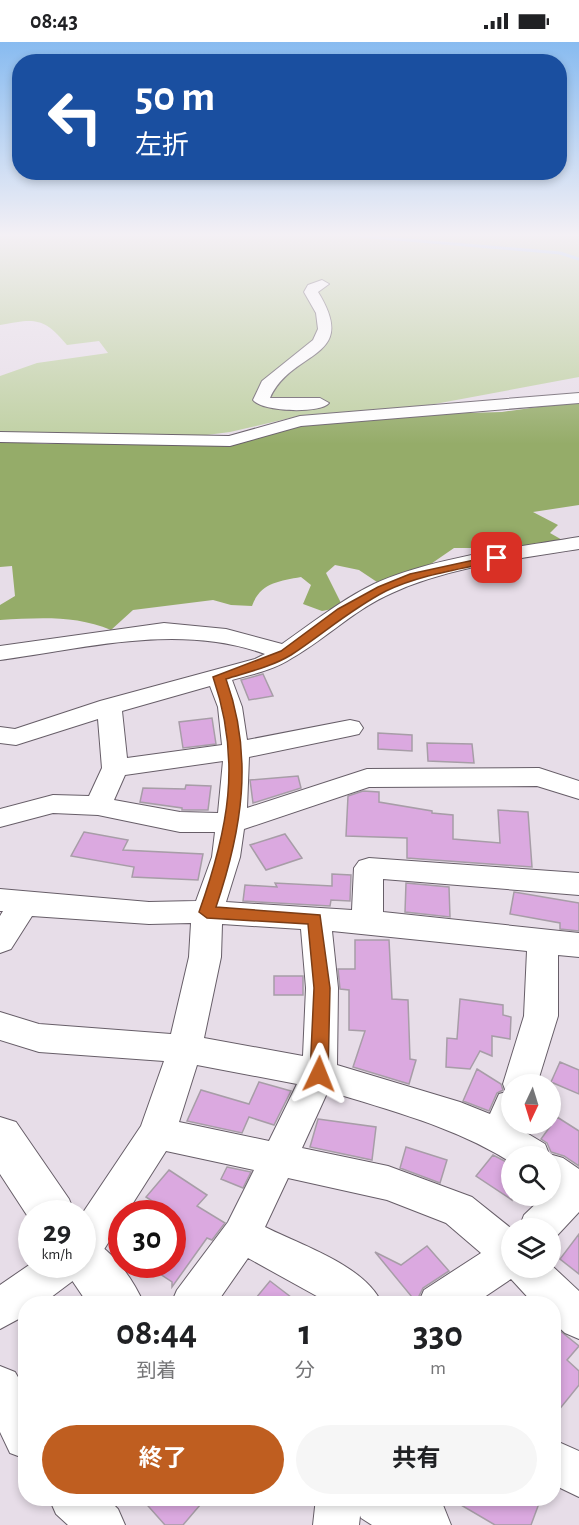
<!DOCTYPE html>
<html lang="ja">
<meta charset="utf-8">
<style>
body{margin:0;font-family:"Alegreya Sans","Noto Sans JP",sans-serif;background:#f6f6f6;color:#202124;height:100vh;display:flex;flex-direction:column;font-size:22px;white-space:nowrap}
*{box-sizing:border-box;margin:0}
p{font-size:20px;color:#757577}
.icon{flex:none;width:33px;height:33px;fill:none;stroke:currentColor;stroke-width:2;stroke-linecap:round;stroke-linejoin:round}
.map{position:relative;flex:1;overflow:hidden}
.drawer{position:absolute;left:18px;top:1254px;width:543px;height:210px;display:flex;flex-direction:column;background:#fff;border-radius:24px;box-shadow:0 3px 9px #0003}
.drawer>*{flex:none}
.banner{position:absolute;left:12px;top:12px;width:555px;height:126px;border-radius:24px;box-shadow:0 3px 9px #0003;background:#1a4fa0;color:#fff;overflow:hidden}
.needle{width:39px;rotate:184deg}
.buttons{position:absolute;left:501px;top:1032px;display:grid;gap:12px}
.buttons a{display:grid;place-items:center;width:60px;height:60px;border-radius:50%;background:#fff;box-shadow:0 3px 9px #0003;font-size:30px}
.speed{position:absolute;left:18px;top:1158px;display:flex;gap:12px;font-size:30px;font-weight:700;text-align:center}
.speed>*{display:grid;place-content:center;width:78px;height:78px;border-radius:50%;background:#fff;box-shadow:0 3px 9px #0003;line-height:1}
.speed small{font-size:15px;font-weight:400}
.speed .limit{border:9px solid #d22;background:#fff;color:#111}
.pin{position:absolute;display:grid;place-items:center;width:51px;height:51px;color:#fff;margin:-26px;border-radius:12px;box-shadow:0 3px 9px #0006}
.me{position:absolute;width:66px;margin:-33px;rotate:2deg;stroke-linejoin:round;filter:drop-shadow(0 0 4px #0008)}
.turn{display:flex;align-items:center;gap:21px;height:126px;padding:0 24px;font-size:27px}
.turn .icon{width:78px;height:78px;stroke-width:2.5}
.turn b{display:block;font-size:42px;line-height:51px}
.eta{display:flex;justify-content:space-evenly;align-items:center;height:102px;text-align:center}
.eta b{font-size:36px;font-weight:700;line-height:42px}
.button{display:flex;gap:12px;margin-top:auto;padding:12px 24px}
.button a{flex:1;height:69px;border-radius:36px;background:#bf5e20;color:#fff;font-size:24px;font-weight:700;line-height:69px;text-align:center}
.button a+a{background:#f6f6f6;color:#202124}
.status{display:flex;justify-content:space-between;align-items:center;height:42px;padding:0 30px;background:#fff;direction:ltr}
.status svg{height:16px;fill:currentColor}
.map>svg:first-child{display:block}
</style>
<div class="status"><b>08:43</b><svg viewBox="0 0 49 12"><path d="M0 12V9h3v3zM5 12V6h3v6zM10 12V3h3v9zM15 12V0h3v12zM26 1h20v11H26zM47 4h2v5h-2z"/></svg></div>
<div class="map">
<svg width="579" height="1483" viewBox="0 0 579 1483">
<rect width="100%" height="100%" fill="#e7dde8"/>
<path fill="#bfd0a2" d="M0,194H579V335L424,364L303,373L230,390L199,394L0,391V334L37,321L108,311L99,299L67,303C43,274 34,277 0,283Z"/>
<path fill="#95ac69" d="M579,359V463L533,470L558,483L550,491L564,499L493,511L481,506H454L425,526L377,540L359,528L335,523L326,531L343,565L322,569L303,562L311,543L301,535C279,539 260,541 252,564L231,563L213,558L133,568L111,588C75,573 38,576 0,578V563L15,554L12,524L0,525V399L46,402L232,401L301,382L433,372L502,370Z"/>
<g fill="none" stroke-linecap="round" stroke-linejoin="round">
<path stroke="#98c5fd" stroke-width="3" d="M360,194L560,211L579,217"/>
</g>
<path fill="#dba9e0" stroke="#a79da7" stroke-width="1.5" d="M263,632L273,654L249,658L241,638Z
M212,676L216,702L183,706L179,680Z
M378,691L412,693V709L378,707Z
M427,701L472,702L474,721L428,719Z
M298,734L301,746L253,761L250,738Z
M186,743L211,744L208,768H182V766L140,760L143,746L185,747Z
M363,749L379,750V760L432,769V771L453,773V797L500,801L498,768L528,770L532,825L407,816V796L346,794L348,754Z
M84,790L128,798L123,808L203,812L198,838L132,835L134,825L71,814Z
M285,792L302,816L266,828L250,803Z
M332,832L351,833L350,859L331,858L330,864L243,859L245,843L277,845L275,841L332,844Z
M406,841L449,845L450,875L405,870Z
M514,850L579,861V889L560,887V881L510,872Z
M355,898H389L392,957L408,958L410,1017L416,1018L409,1042L353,1025L365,989L349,988V948L340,947L338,927H355Z
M274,934H303V953H274Z
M460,957L503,963V973L511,975L510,997L492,994V1014L480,1009L470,1027L446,1025L447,996L457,997Z
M560,1020L579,1028V1052L551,1040Z
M477,1027L501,1042L503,1048L497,1051L489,1069L463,1059Z
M259,1040L291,1049L274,1083L249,1075L242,1091L187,1079L201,1048L249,1062Z
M557,1075L579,1089V1124L564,1114L551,1110L547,1101L541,1097Z
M318,1077L376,1085L372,1118L310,1105Z
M406,1105L447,1118L440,1141L400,1126Z
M493,1113L512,1123V1158L476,1134Z
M227,1125L251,1130L243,1146L221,1137Z
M169,1128L207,1153L197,1164L225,1181L212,1198L207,1196L172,1245V1240L145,1222H172V1172L146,1155Z
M579,1192V1232L560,1217Z
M427,1204L449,1229L423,1246L416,1260L375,1210L401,1223Z
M270,1239L300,1262H251Z
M554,1284L579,1304L567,1318L579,1329V1343L554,1374Z
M141,1456H206L183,1483H165Z
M449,1456H541L531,1483H495Z"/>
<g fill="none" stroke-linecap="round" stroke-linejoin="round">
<g stroke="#675e68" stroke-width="2">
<path id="minor" d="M322,238L329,242L318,250C360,318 292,307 270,356H320L329,361C320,372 262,370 253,358L262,339L313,298L318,287L316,271L304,250L308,243Z
M579,351V361L301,384L230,404L0,400V390L229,394L300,374Z
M579,495V507C517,517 449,525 392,551C355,567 327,596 292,616C274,628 253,632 232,638L242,665L247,698L350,678L359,680L363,686L359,692L350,694L249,715L247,766L367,727L539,726L579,739V757L537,744L369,745L244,787L240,815L226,860L352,868L354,826L359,819L369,816L579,831V853L383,837V870L579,891V915L558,913V974L537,1042H512V1082H522L520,1087L545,1102L549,1112L563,1116L579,1127V1170L552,1199L550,1186H519L524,1173L544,1154H550V1114H512V1121C456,1085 391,1069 328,1049L302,1106L388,1124L472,1155L512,1187V1226H550V1222L579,1249V1297L565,1291L554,1281V1262H534L511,1237L474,1262H418L424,1248L481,1211L446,1181L387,1158L288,1136L265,1185C301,1203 366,1224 382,1262H331L248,1216L216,1262H171L177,1248L228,1180L254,1128L166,1109L126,1172H122V1179L96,1220L82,1226L78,1235L42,1262H26V1273L0,1287V1243L32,1221L82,1222V1172L141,1084L164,1019L39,1010L0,998V970L39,982L171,992L189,915L191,881L149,882L32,874L11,907L0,911V874L3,869H0V847L149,860L196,859L212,815L215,790H180L98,773L53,771L0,785V767L53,753L89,754L102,726L98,677L16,703L0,701V685L15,687L100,659L255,617L265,612C179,581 88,606 0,618V604L164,581L226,587L282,602C312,581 341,558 374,542C430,516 518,505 579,495ZM210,644L218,665L222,703L127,716L122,669ZM223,719L218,771L180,770L114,758L125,733ZM222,882L301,887L306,946L303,1014L204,996L221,915ZM332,889L527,909L524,974L503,1042L506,1050L499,1052L490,1072L460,1060L337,1023L338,946ZM197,1023L297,1042L269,1099L179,1080Z
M0,1324L15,1330L26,1349V1417L10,1411L0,1390Z
M554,1398L579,1409V1455L554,1443Z
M49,1456H107L118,1467L125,1483H68L56,1472Z
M316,1456H362L359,1483H313Z"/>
</g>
<g stroke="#675e68" stroke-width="2">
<path id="major" d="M0,1075L16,1080L69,1157L75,1172H32V1181L0,1132Z
M82,1193C110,1204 132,1235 144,1262H88L61,1222H82Z
M353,1456H433L443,1463L451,1483H372L361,1476Z"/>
</g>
<use href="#minor" fill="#fff" fill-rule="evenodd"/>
<use href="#major" fill="#fff" fill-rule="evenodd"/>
</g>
<linearGradient id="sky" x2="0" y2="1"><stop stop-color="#88bbf0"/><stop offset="0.48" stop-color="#f4f0f5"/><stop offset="1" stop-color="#f4f0f5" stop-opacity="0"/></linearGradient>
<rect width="579" height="402" fill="url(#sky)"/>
<path fill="#bf5e20" stroke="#7c3d15" stroke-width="1.5" d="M497,513L502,516L501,518C462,527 422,532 386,549C351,567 323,592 291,613C271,625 248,630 226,637C254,715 242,788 216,865L320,873L330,946L328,1032L325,1038L319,1040L313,1038L310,1032L314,946L308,882L207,876L199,870C228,789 242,719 213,635L281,609L338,567L378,545L410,532Z"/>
</svg>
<div class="buttons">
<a><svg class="needle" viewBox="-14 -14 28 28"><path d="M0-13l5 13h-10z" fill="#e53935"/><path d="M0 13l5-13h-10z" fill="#757577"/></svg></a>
<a><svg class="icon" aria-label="search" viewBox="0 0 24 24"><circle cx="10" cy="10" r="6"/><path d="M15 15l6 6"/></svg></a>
<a><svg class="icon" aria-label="layers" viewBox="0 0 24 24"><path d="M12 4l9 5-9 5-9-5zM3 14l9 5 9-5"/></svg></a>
</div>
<div class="speed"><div>29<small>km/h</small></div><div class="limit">30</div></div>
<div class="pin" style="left:497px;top:516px;background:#d93025"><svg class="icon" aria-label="arrive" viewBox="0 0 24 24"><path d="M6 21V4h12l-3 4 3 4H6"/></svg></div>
<svg class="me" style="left:319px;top:1032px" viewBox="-20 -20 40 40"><path d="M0-17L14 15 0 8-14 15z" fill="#bf5e20" stroke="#fff" stroke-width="4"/></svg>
<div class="banner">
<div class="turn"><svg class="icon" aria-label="left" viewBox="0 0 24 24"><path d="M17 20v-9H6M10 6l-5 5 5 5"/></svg><div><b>50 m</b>左折</div></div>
</div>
<section class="drawer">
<div class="eta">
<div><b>08:44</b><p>到着</p></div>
<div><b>1</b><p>分</p></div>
<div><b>330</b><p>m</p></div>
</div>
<div class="button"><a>終了</a><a>共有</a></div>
</section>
</div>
